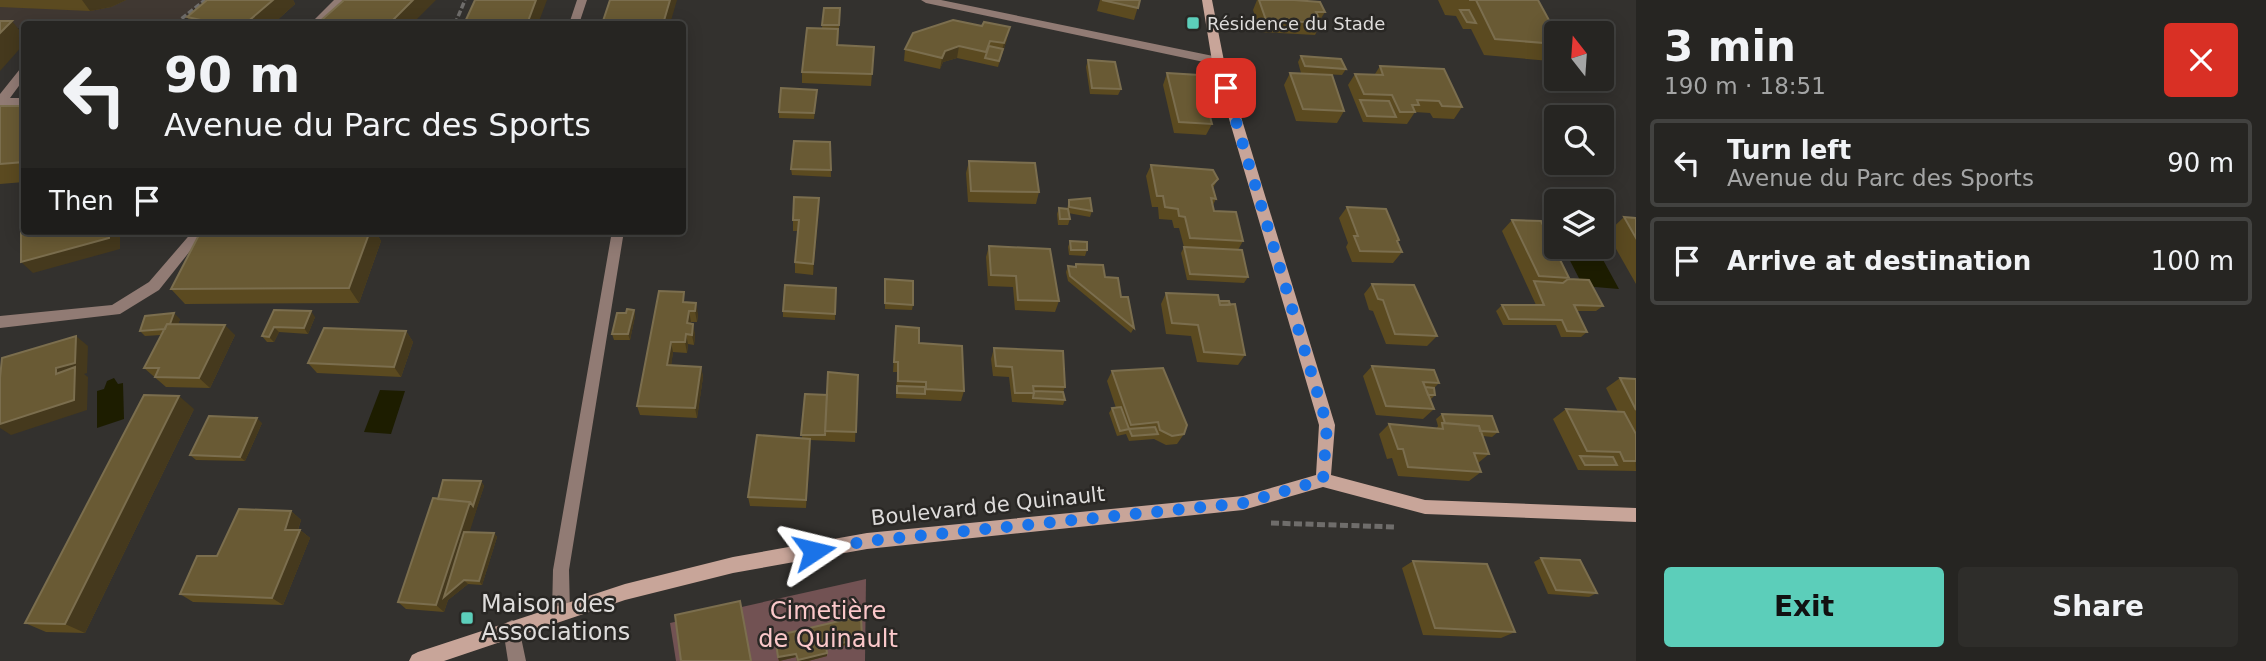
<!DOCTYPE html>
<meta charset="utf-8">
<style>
body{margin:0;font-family:"DejaVu Sans",sans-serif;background:#2e2d2a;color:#f1f3f6;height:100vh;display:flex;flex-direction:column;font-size:26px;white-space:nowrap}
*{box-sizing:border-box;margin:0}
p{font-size:23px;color:#a4a5a5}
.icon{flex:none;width:38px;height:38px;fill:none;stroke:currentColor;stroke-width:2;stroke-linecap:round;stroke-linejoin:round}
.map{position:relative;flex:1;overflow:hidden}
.details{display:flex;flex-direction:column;background:#262522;width:630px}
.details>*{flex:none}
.guide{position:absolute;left:21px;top:21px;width:665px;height:214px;border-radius:7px;box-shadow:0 4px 18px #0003,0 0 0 2px #424240;background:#262522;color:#f1f3f6;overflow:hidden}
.needle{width:46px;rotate:343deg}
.controls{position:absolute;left:1544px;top:21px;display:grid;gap:14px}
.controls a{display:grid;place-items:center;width:70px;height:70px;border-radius:7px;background:#262522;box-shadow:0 4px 18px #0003,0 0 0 2px #424240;font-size:35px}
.pin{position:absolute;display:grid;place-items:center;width:60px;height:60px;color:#fff;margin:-30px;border-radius:14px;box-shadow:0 4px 10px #0006}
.me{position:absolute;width:77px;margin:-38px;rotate:80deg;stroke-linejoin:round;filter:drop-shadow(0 0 5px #0008)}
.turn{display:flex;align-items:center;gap:24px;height:147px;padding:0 28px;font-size:32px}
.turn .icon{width:91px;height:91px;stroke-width:2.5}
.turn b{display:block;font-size:49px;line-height:60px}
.then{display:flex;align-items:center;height:66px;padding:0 28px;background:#0003;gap:14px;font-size:26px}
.round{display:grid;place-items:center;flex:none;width:74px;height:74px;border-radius:7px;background:#2e2d2a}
.head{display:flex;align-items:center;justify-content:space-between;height:119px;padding:0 28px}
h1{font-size:42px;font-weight:600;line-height:52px}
.button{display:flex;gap:14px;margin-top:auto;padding:14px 28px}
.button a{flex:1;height:80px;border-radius:7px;background:#5cceba;color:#111;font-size:28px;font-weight:600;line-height:80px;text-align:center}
.button a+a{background:#2e2d2a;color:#f1f3f6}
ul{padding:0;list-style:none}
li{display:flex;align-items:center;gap:21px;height:88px;margin:0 14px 10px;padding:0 14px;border:4px solid #424240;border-radius:7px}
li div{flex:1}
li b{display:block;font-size:26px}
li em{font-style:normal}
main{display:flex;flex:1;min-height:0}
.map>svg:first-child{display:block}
</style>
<main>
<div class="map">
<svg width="1636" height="661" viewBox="0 0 1636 661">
<rect width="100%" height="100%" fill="#33312e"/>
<path fill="#403832" d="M0,0H205L175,24H24V28H0Z"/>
<path fill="#725253" d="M866,579L865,661H676L670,623Z"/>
<path fill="#1d1d00" d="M1563,247H1596L1619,289L1583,286Z
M114,378L118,384L123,383L124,419L97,428V391L104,389L107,381Z
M380,390L405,391L391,434L364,432Z"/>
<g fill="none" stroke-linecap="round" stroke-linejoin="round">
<path stroke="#6f6d6b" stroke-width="3.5" stroke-dasharray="6 2.5" stroke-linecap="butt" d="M175,24L205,0
M455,24L465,0"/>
<path stroke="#6f6d6b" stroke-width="5" stroke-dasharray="8 3.5" stroke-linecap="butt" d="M1271,523L1395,527"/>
<path fill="#917b74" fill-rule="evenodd" d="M334,0H345L321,24H310Z
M577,0H587L579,24H569Z
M24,68V79L10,98H24V106L0,105V94L20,69Z"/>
<path fill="#917b74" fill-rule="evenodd" d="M921,0H941L1218,57L1224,61L1218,65L926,3Z
M193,231H206L159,290L120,314L0,328V316L112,305L149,282Z
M612,231H624L569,570L570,612L567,618L561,620L555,618L552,612L553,570Z
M512,620L518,623L526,661H508L503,629L506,623Z"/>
<path fill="#c8a599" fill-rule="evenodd" d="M1202,0H1212L1224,61L1335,425L1331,475L1425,500L1636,508V522L1425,514L1323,487L1243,510L867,549L733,573L625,600L444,661H409L412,655L418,652L625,584L733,557L867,533L1243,496L1316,475L1319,425L1212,61Z"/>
</g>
<path fill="#5b4a20" d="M0,0H126L111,7L90,11L0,7Z
M207,0H293L295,4L273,24H192L187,17Z
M1100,0H1140L1134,20L1097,11Z
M1257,0H1294L1325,12L1320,20L1321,23L1315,35L1260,32L1253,10Z
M1438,0H1538L1556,33V54L1550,61L1484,55L1471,29H1463L1456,16L1445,15Z
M824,8H840L838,45L874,47L871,86L802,83V72L822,28Z
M1007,39L998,67L957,58L943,62L940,69L904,61L905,49Z
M1301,56L1346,69L1342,75L1301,73L1298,62Z
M1088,60L1121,89L1118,95L1090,94L1086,67Z
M1380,66L1462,107L1454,119L1433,118L1430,113L1415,112L1407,124L1363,122L1348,85L1355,74H1375Z
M1167,73L1212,124L1206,135L1174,133L1163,85Z
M1290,73L1344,111L1337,123L1296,121L1284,85Z
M817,90L814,119L779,118V112Z
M0,106H24V182L0,184Z
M830,142L831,177L792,175L791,169Z
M969,161L1039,192L1036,204L968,202L966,173Z
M1151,165L1218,179L1213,188L1216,199L1213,205L1214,211L1243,241L1238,250L1248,277L1244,283L1187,280L1181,253L1184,247L1179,228H1174L1172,220L1159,219L1158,207H1152L1146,176Z
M819,198L813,275L795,273V262L798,231H793V220Z
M1069,200L1092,211L1090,217L1068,213L1070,219L1068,225H1058L1057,214L1059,208L1067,209Z
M1347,207L1399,240L1397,243L1402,252L1393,263L1352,262L1346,247L1348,243L1339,218Z
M1624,217L1636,218V284L1607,233Z
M1512,220L1541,221L1568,279L1603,306L1596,311H1577L1587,332L1581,337H1561L1556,325H1503L1496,311L1502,305H1536L1502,231Z
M201,231H375L381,241L359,303L185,304L171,289Z
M1070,241L1087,250L1085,256L1069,255L1068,247Z
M989,246L1059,301L1055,312L1015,310L1013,287L988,286L986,257Z
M1076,264L1105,277L1121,297L1134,328L1131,333L1068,281L1066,272L1068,266L1075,267Z
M885,279L913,305L912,310L885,309Z
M1372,284L1437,336L1427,346L1386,344L1373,311L1369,310L1364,294Z
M836,288L835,320L783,317V311Z
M1166,293L1219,301L1245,355L1238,365L1197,362L1191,336L1166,334L1161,304Z
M686,302L698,314L697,322H691V324L695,334L694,345L688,344L687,353L673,352L671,365L701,367L703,377L697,418L640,415L637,406Z
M274,310L315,317L308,334L279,332L274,342H267L262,336Z
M634,310L635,316L630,340H614L612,334Z
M180,319L178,324L235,335L210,388L166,387L144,368L161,335L145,336L140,331Z
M896,326L919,343L964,391L961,401L896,398L897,372H893Z
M406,331L413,342L401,377L317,373L308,363Z
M994,348L1065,387L1063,392L1065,400L1063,405L1012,402L1009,377L993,376L991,359Z
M1372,366L1439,383L1434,388L1435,395L1430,400L1434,409L1423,419L1376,415L1363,376Z
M1112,371L1184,434L1177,444L1166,445L1154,439L1129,441L1126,434L1117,436L1109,413L1112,408H1116L1107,381Z
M858,375L855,442L810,440L806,508L750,506L748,497L802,438L805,394L827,395Z
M1620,378L1636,379V433H1635L1636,471L1578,470L1553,419L1566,409L1618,412L1606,388Z
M194,409L85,633L46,632L25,623Z
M1442,414L1498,432L1492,437L1483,436L1489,454L1478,463L1481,472L1469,481L1398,476L1392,458L1387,459L1379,434L1389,424L1436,429L1438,426L1436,419Z
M262,423L245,461L196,460L190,455Z
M481,481L484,486L469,532L494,533L497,537L482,585L468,584L448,600L444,612L406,609L398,602L438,499Z
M291,511L301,520L298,530H300L310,538L283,605L193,602L180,594L217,556Z
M1541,558L1597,593L1589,597L1548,594L1534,562Z
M1413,561L1515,632L1501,638L1423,635L1402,568Z
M775,636L862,639L861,642L827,649V656L808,661H797L796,657L779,661Z"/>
<path fill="#45391d" d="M82,0H126L111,7L90,11Z
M273,0H293L295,4L273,24H245Z
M413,0H436L412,24H389Z
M536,0H547L538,24H527Z
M670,0H677L670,24H663Z
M12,21L24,36V44L0,71V33Z
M1010,27L1007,39L998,67L1004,43Z
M959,46L957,58L943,62L940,69L942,58L945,51Z
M819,198V210L813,275V264Z
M109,231H120V249L33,273L21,262Z
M370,231H375L381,241L359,303L349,288Z
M696,303L698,314L697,322L695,311Z
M634,310L635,316L630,340L628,334Z
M311,311L315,317L308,334L304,328Z
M689,311L691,322L689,334L687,323Z
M174,313L180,319L175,334L169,328Z
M693,324L695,334L694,345L692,335Z
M225,325L235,335L210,388L199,378Z
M274,327L279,332L274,342L269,337Z
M406,331L413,342L401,377L394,367Z
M686,334L688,344L687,353L685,342Z
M76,336L88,346L87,373L84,374L88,377L87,410L11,435L0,428V424L56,374V368Z
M671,342L673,352L670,375L667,365Z
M701,367L703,377L697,418L695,408Z
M179,396L194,409L85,633L65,624Z
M257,418L262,423L245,461L240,457Z
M810,439L811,448L806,508V500Z
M481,481L484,486L451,591L464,580L468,584L448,600L444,612L436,605L470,502Z
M291,511L301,520L295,538L285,530Z
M300,530L310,538L283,605L272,598Z
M494,533L497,537L482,585L479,581Z
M827,653V656L808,661H798Z
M796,654V657L779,661L778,657Z"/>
<path fill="#695a34" stroke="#7b6e4e" stroke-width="2" d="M207,0H273L245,24H219L187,17Z
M344,0H413L389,24H317Z
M475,0H536L527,24H464Z
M610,0H670L663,24H602Z
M1102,0H1140L1138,8Z
M1259,0H1294L1320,2L1325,12H1316L1321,23L1266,20Z
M1469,0H1538L1556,33V44L1495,39L1476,0Z
M824,8H840L839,25H822Z
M1460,10H1469L1476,23L1467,22Z
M953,20L982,26L984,22L1010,27L1004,43L990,41L986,52L959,46L945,51L942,58L905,49L913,33Z
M0,21H12L0,33Z
M807,28L838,29L837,45L874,47L872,74L802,72Z
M989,46L1003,49L999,61L985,58Z
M1301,56L1341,59L1346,69L1305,66Z
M1088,60L1115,62L1121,89L1092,88Z
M1380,66L1444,69L1462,107L1442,106L1439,101L1417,100L1419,105H1412L1415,112H1400L1392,95L1364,94L1355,74L1383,75Z
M1167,73L1199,75L1212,124L1179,122Z
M1290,73L1332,75L1344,111L1303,109Z
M781,88L817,90L814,113L779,112Z
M1360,100L1389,101L1396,117L1367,116Z
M0,106H24V162L0,164Z
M794,141L830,142L831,170L791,169Z
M969,161L1035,163L1039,192L971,191Z
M1151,165L1213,170L1218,179L1212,185L1216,199L1211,198L1214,211L1236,212L1243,241L1190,238L1185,217L1179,216L1178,209L1165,207L1163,196H1157Z
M794,197L819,198L813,264L795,262L799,220H793Z
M1090,198L1092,211L1069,207V200Z
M1347,207L1386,209L1399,240L1397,241L1402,252L1360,251L1354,236H1358Z
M1059,208L1068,209L1070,219H1060Z
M1624,217L1636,218V238Z
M1512,220L1541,221L1569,278L1539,276Z
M24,229V231H109V238L21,262V232Z
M201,231H370L349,288L171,289Z
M1070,241L1087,242V250H1071Z
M989,246L1050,249L1059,301L1018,300L1016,276L991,275Z
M1184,247L1242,250L1248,277L1190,274Z
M1076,264L1103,265L1105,277L1118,278L1121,297H1128L1134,328L1070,276L1068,266L1076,267Z
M885,279L913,281V305L885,303Z
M1568,279L1589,280L1603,306L1574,305L1587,332L1567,331L1562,320L1509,319L1502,305H1544L1534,281L1563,283Z
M1372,284L1414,285L1437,336L1395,334L1383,300L1378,299Z
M785,285L836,288L835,314L783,311Z
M659,291L684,292L683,302L696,303L695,311H689L687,323L693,324L692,335L686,334L685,342H671L667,365L701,367L695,408L637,406Z
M1166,293L1218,295L1220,305L1235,304L1245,355L1204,352L1198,325L1172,323Z
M1219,301H1229L1230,305H1220Z
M627,309L634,310L628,334H612L617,313H626Z
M274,310L311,311L304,328L274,327L269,337L262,336Z
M174,313L170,324H167L165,329L140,331L145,316Z
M167,324L225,325L199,378L155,377L159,368H144Z
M896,326L919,328V343L962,346L964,391L926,389V382L898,381V362H894Z
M324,328L406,331L394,367L308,363Z
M76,336L75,363L56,368V374L75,367L74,400L0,424V378L2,358Z
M994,348L1063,351L1065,387L1033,386L1034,393H1015L1012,367L996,366Z
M1372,366L1434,370L1439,383L1423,382L1434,409L1386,406Z
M1163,368L1187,425L1184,434L1172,436L1160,430L1158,422L1131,425L1112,371Z
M828,372L858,375L856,432L825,431Z
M1620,378L1636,379V410Z
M897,386L925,387V394L897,393Z
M1425,387L1434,388L1435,395H1428Z
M1034,391L1063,392L1065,400L1033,398Z
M805,394L827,395L825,435H801Z
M144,395L179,396L65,624L25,623Z
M1121,407L1129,429L1120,431L1112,408Z
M1566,409L1624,412L1636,434V461H1624L1620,452L1587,451Z
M1442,414L1492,416L1498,432L1480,431L1479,426L1445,423Z
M209,416L257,418L240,457L190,455Z
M1442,423L1479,426L1489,454L1474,453L1481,472L1408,467L1403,449H1398L1389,424L1443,429Z
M1155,427L1158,434L1132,436L1129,429Z
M757,435L810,439L806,500L748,497Z
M1580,456L1613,457L1617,465H1585Z
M443,480L481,481L473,506L470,502L438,499Z
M433,498L470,502L436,605L398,602Z
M239,509L291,511L285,530H300L272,598L180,594L197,556H217Z
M464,532L494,533L479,581L464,580L444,597Z
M1541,558L1580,560L1597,593L1556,590Z
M1413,561L1487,564L1515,632L1435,628Z
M740,601L751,661H681L675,615Z
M861,616L862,639L826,646L827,653L798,660L796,654L778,657L775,636Z"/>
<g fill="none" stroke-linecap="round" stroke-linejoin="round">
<path stroke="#1a73e8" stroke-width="12" stroke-dasharray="0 21.6" d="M814,551L867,541L1243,503L1323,480L1327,425L1226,88"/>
</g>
<g fill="#5cceba" stroke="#292724" stroke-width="2.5">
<rect x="1186" y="16" width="14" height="14" rx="3.5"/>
<rect x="460" y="611" width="14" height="14" rx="3.5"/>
</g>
<g text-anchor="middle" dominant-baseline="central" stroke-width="5" stroke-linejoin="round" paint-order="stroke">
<g font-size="18" fill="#dedcdb" stroke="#292724" text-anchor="start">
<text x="1207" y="23">Résidence du Stade</text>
</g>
<g font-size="21" fill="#dedcdb" stroke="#292724">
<text transform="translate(988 506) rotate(-6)">Boulevard de Quinault</text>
</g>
<g font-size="24" fill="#dedcdb" stroke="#292724" text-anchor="start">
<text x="481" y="604">Maison des<tspan x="481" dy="28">Associations</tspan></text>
</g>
<g font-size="24" fill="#fbc8ca" stroke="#292724">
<text x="828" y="611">Cimetière<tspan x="828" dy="28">de Quinault</tspan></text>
</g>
</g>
</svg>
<div class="controls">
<a><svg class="needle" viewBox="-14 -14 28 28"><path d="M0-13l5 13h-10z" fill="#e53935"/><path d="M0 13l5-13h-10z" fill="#a4a5a5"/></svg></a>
<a><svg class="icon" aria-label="search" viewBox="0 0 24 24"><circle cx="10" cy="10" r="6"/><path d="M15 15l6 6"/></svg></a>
<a><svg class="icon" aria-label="layers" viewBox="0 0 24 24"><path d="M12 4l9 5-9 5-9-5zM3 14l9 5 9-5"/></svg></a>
</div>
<div class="pin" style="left:1226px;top:88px;background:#d93025"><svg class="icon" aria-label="arrive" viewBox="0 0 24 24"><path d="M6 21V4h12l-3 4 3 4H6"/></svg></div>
<svg class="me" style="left:814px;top:551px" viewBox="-20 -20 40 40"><path d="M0-17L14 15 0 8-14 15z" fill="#1a73e8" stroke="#fff" stroke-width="4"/></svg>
<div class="guide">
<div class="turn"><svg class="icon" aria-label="left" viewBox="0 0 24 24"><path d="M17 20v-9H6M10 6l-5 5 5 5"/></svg><div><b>90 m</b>Avenue du Parc des Sports</div></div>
<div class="then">Then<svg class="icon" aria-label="arrive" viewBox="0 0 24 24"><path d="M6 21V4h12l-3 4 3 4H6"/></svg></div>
</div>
</div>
<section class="details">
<div class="head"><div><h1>3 min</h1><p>190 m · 18:51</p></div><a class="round" style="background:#d93025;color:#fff"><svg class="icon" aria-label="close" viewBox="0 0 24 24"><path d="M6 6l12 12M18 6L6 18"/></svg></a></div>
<ul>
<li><svg class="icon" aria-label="left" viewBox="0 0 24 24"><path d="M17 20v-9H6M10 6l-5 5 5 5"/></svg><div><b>Turn left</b><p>Avenue du Parc des Sports</p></div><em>90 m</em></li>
<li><svg class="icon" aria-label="arrive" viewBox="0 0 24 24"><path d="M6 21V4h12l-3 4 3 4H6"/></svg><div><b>Arrive at destination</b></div><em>100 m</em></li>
</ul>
<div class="button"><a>Exit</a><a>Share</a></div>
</section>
</main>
